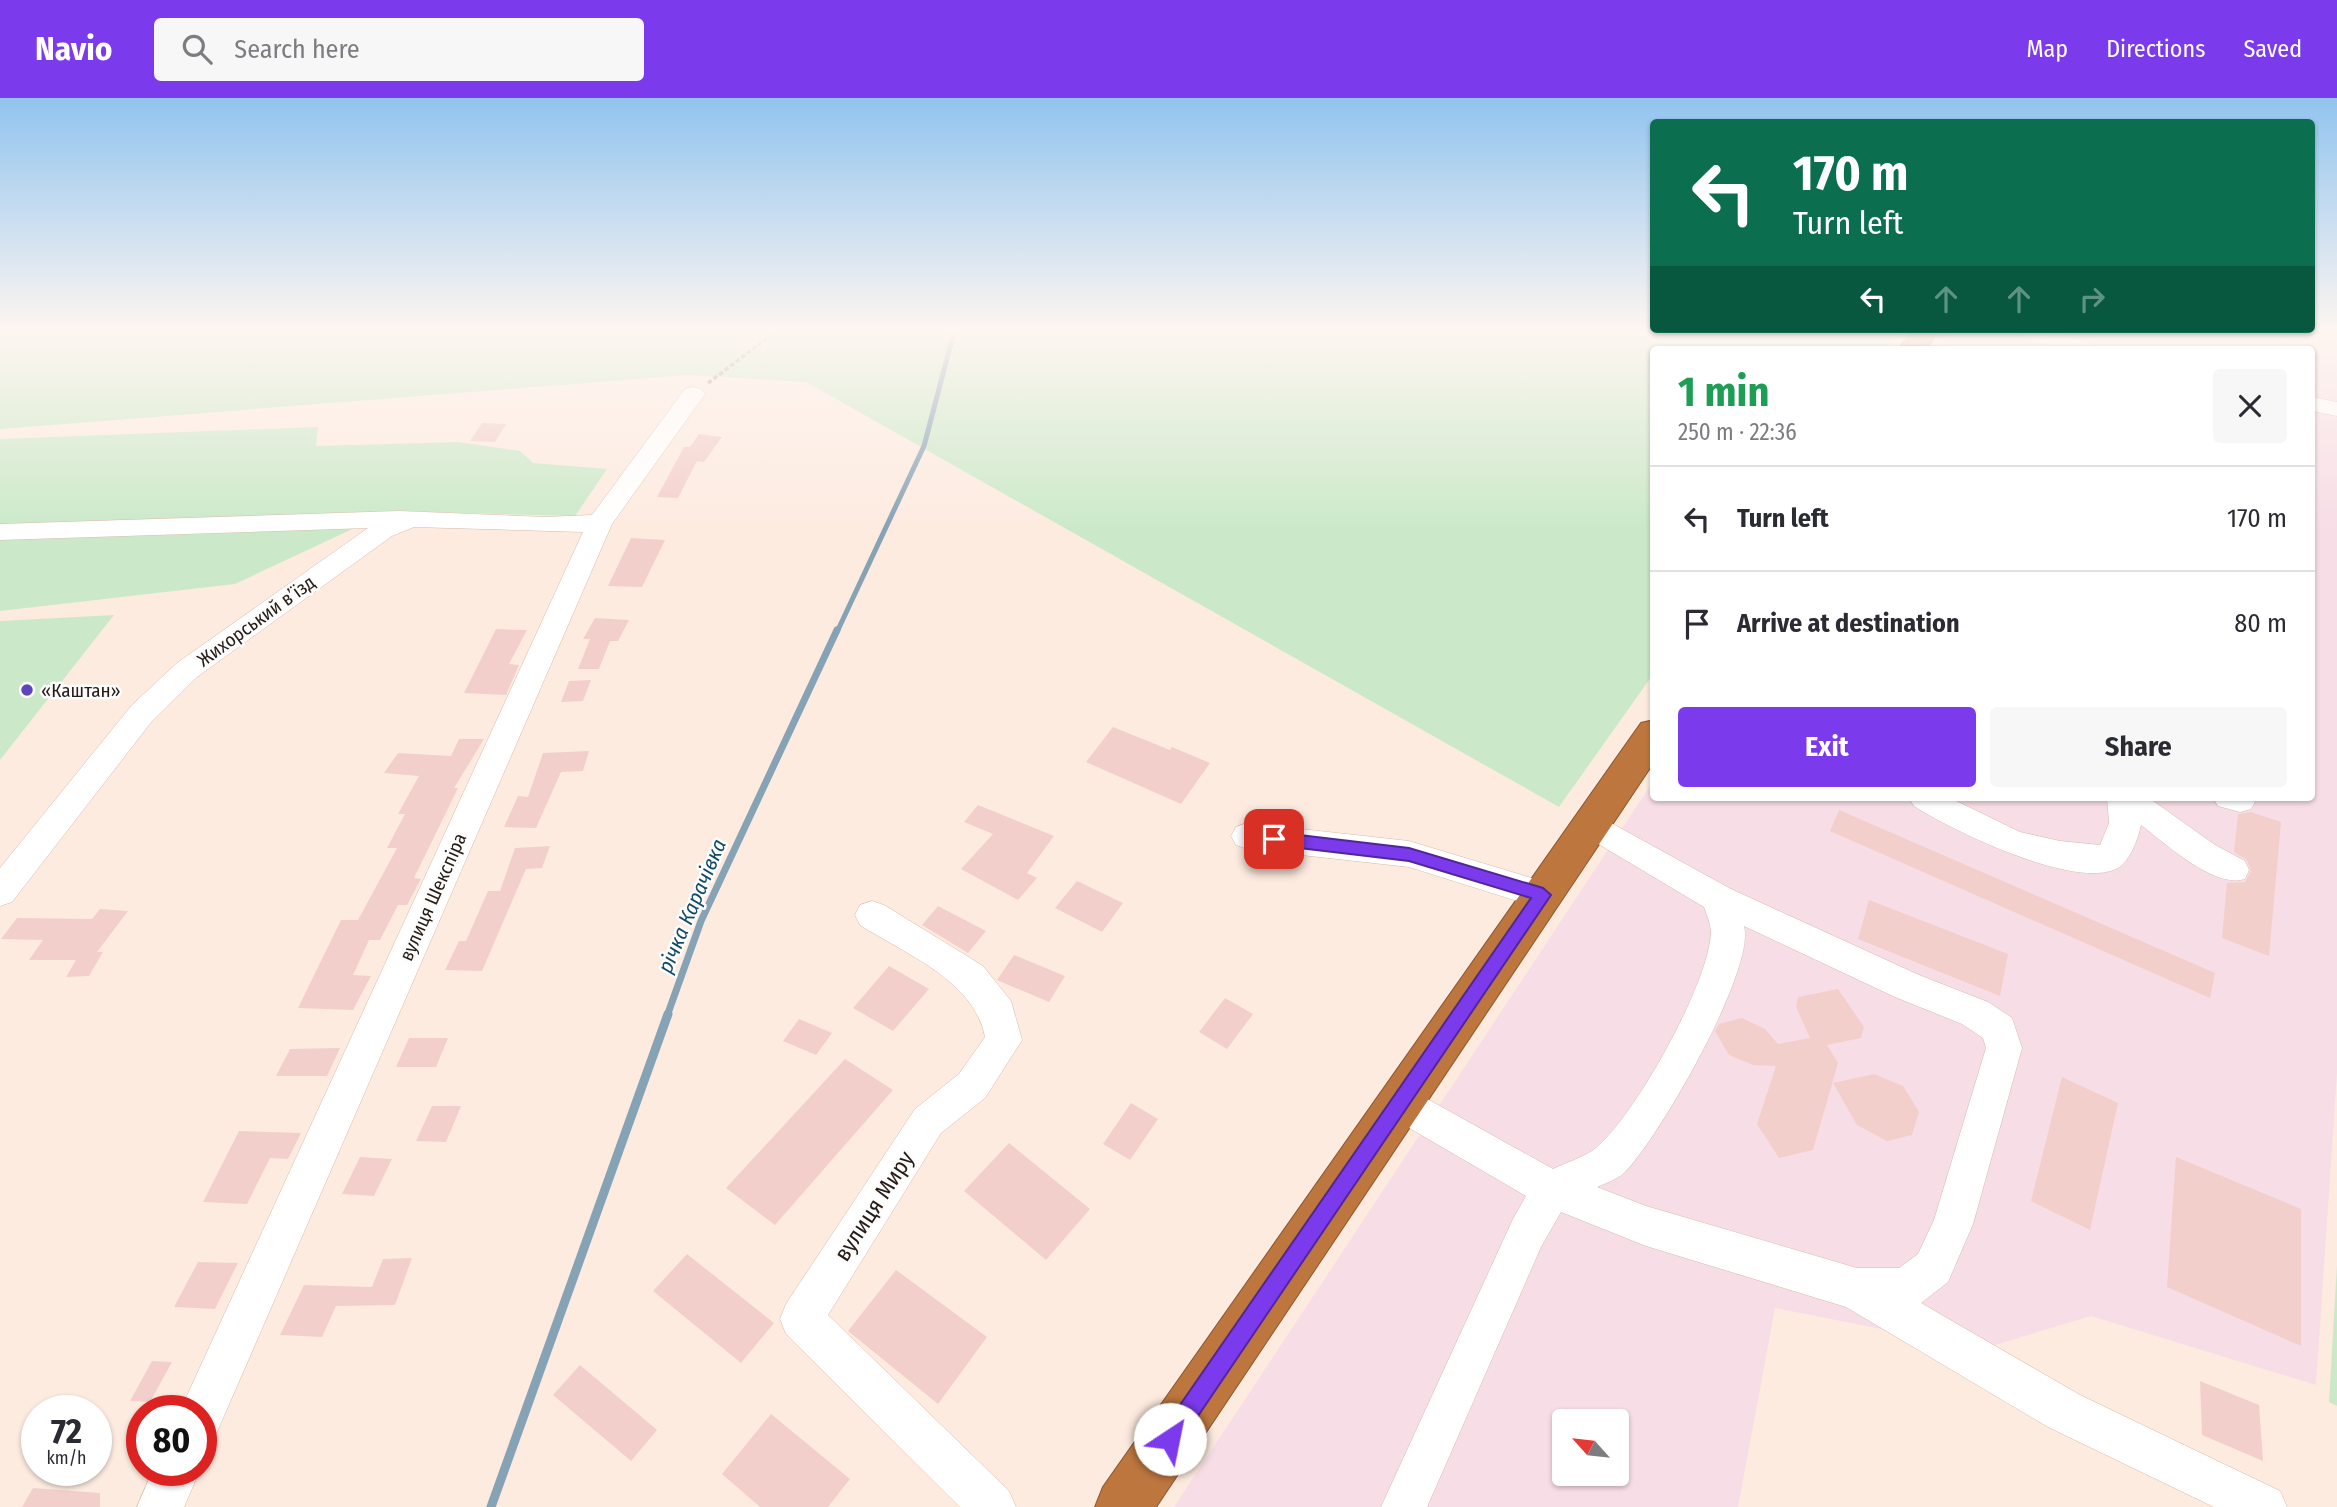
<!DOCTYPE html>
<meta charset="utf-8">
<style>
body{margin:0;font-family:"Fira Sans Condensed",sans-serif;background:#f7f7f7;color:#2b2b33;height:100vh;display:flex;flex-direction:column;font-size:26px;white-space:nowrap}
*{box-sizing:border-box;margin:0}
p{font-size:23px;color:#7c7c81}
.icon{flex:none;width:38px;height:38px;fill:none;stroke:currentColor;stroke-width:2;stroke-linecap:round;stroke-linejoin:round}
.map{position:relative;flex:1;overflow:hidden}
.panel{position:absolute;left:1650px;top:248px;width:665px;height:455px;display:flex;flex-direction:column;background:#fff;border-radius:7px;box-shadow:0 2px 5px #0004}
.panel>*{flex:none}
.top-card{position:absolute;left:1650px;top:21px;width:665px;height:214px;border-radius:7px;box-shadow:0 2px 5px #0004;background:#0b6e4f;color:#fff;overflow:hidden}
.needle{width:46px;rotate:297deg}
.controls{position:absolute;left:1552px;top:1311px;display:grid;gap:14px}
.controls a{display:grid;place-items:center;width:77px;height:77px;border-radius:7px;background:#fff;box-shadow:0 2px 5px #0004;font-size:35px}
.speed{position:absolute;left:21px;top:1297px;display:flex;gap:14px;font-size:35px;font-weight:700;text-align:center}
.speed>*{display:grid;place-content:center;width:91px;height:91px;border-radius:50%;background:#fff;box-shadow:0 2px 5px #0004;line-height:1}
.speed small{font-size:18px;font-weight:400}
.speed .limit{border:10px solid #d22;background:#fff;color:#111}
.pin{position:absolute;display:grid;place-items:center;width:60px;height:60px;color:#fff;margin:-30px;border-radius:14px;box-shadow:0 4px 10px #0006}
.me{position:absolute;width:77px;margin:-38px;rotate:34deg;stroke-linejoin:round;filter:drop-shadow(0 0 5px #0008)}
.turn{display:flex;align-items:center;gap:24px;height:147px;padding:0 28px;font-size:32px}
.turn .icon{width:91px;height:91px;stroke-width:2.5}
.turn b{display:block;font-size:49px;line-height:60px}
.lanes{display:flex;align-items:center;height:66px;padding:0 28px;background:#0003;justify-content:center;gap:35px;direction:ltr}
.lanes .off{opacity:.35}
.round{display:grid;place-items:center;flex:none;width:74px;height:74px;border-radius:7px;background:#f7f7f7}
.overview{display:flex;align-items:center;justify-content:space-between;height:119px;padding:0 28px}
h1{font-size:42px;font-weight:700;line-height:52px;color:#1e9e55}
.button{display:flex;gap:14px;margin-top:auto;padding:14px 28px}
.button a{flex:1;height:80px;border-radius:7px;background:#7c3aed;color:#fff;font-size:28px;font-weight:700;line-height:80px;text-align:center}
.button a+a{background:#f7f7f7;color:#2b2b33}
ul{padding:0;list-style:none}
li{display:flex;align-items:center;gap:21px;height:105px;padding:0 28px;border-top:2px solid #e1e1e2}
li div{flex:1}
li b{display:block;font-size:26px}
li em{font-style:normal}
header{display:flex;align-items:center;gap:42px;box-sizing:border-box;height:98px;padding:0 35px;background:#7c3aed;color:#fff}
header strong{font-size:33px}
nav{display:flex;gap:38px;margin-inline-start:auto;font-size:24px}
.search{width:490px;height:63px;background:#f7f7f7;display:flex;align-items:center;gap:18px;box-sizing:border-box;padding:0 24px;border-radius:7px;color:#7c7c81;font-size:26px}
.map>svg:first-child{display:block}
</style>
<header>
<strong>Navio</strong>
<div class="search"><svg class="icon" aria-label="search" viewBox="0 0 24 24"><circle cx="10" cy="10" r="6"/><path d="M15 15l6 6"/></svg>Search here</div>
<nav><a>Map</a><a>Directions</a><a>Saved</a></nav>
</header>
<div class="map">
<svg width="2337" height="1409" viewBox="0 0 2337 1409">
<rect width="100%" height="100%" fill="#fdebe0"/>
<path fill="#f7dde6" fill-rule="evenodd" d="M1949,234H2337V975L2316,1287L2091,1218L1982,1251L1775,1210L1738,1409H1174L1654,682V700H2312V252H1937ZM1564,1323H1617V1376H1564Z"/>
<path fill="#cbe9c9" d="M0,234H1897L1884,252H1654V575L1559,709L806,284L688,277L0,331Z
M318,329L316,348L458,344L520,353L533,365L607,371L575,418L391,413L235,486L0,513V341Z
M114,517L0,662V523Z
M2337,1167V1308L2329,1304Z"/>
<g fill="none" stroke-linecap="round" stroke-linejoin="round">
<path stroke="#86a2b5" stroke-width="5" d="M837,534L924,348L954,234"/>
<path stroke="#86a2b5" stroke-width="7" d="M667,918L701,823L837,532"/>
<path stroke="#86a2b5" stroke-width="9" d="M491,1409L668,916"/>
</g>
<path fill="#f3cfcb" d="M482,325L506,326L495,344L470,343Z
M699,336L722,339L704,364L697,363L678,400L657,399L684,349H690Z
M631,440L665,442L642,489L608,488Z
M595,520L629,522L618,543H610L599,571H578L590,541H583Z
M496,531L527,532L509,566L519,567L506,597L464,595Z
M591,582L583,603L561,604L569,583Z
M1113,629L1170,652L1172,649L1210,665L1181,706L1086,664Z
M459,641H484L454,690H458L414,780L421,781L407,807H398L380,842H369L353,877L371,878L353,912L298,910L341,822H358L397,750H387L405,716H398L419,678L384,675L398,655L451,658Z
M589,653L583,673L561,674L536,730L504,729L518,698L528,699L543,655Z
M978,707L1054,738L1027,775L1037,780L1018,802L961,771L993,736L964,724Z
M1839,712L2215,875L2210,900L1830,733Z
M2251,714L2281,724L2269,858L2222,840L2227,785L2245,784L2251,773L2247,762L2234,754L2238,716Z
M550,748L542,770L526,771L482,873L445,872L459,843H466L488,793H500L515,750Z
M1077,783L1123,805L1102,834L1055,810Z
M1869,802L2008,856L2000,898L1858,841Z
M938,808L986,833L968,855L922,827Z
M100,811L128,813L97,854H103L89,878L66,879L76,862H29L43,842L1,841L17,820L92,821Z
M1014,857L1065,878L1049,904L997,882Z
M889,868L929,891L893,933L853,910Z
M1838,891L1864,929L1861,940L1827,947L1838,965L1813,1052L1779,1060L1757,1026L1776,968L1753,967L1729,957L1715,933L1719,926L1742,920L1765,931L1778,946L1810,940L1796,909L1798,899Z
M1225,900L1253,916L1227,951L1199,934Z
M799,921L832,935L816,957L783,943Z
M409,940H448L436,969H396Z
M340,950L327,978H276L290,951Z
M845,961L893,992L775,1127L726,1090Z
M1874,976L1903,988L1919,1014L1912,1037L1887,1043L1857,1027L1833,985Z
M2062,979L2118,1005L2090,1132L2031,1103Z
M1131,1005L1158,1021L1130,1062L1103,1046Z
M432,1008H461L446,1044L416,1043Z
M239,1033L301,1035L288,1061L270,1060L247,1106L203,1104Z
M1009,1045L1090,1111L1046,1162L964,1093Z
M360,1059L392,1061L374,1098L342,1096Z
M2176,1059L2301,1111V1248L2167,1189Z
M687,1156L774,1225L741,1265L653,1193Z
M412,1160L395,1207L336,1208L322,1239L280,1237L304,1187L372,1189L383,1161Z
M198,1164L238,1165L215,1211L174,1209Z
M896,1172L987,1239L938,1306L848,1233Z
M152,1263L172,1264L150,1304L130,1303Z
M580,1267L657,1332L631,1363L553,1297Z
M2200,1283L2259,1307L2263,1363L2202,1337Z
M771,1316L850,1381L828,1409H760L722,1376Z
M33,1390L100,1395V1409H22Z"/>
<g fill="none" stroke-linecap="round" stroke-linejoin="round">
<g stroke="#d8bba9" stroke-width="1">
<path id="minor" d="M2020,234H2052L2093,247L2096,252H2063L2023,239Z
M693,289L701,291L705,296L612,426L217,1334L201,1340V1312H181L185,1302L583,434L414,429L392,438L197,579L152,623L12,804L0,808V770L132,607L177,565L368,430L0,442V426L399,413L546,419L592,417L685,291Z
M2312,299L2337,304V318L2312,313Z
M1909,700H1950L2020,734L2060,743L2100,747L2109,725L2107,700H2149L2215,747L2245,763L2249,772L2245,781C2214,791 2165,745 2141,727C2138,741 2130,763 2118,770C2076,793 1951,732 1914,708Z
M2213,700H2255L2256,702L2251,711L2240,714L2218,708Z
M1591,714L1731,791L1919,877L1988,904L2012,920L2022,950L1973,1126L1948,1184L1921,1205L2080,1297L2280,1393L2287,1409H2214L2048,1329L1846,1209L1646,1148L1561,1114L1541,1149L1427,1409H1381L1513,1121L1526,1098L1387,1017L1381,1005L1387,993L1400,988L1413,993L1553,1071C1567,1064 1585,1059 1596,1050C1636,1016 1708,887 1711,835C1711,827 1707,817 1704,809L1580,735L1575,726L1580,717ZM1744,828L1895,899L1962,926L1983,940L1986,950L1934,1122L1918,1156L1899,1170H1857L1646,1108L1597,1089C1606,1085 1618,1081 1625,1074C1658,1041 1756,872 1744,828Z
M1247,725L1409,743L1555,787L1560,797L1555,807L1543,811L1409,769L1247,751L1236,747L1231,738L1236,729Z
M872,803L884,807L983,868L1011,903L1022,942L985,1000L941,1035L828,1217L1009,1393L1016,1409H960L786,1236L780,1221L786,1206L915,1011L959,976L985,939C974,882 905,856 860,827L855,817L860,807Z
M153,1372H200L184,1409H137Z"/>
</g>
<g stroke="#895630" stroke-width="2">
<path id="highway" d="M1911,234H1937L1926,252H1898Z
M1654,622V664L1156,1409H1095L1103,1389L1641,625Z"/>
</g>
<path stroke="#ab9b92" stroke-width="3.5" stroke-dasharray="4.5 2.5" stroke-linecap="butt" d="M708,285L775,234"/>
<use href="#minor" fill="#fff" fill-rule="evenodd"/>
<use href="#highway" fill="#be763f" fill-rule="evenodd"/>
</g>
<linearGradient id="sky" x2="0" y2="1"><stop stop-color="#91c4ef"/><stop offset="0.54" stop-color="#fef6f1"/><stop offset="1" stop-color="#fef6f1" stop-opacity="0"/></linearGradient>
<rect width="2337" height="431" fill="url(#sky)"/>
<path fill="#7c3aed" stroke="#51269a" stroke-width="2" d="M1274,734L1409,750L1543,790L1551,797L1177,1349L1170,1352L1162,1349L1158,1341L1162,1333L1531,800L1409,763L1274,747L1265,741Z"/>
<circle fill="#5d45bd" stroke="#fcfcfc" stroke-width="2.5" cx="27" cy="592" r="7"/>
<g text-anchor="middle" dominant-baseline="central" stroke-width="5" stroke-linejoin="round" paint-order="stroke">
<g font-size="19" fill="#261b15" stroke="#fcfcfc">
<text transform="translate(256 523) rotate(-36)">Жихорський в’їзд</text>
<text transform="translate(433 799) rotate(-66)">вулиця Шекспіра</text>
</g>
<g font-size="19" fill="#261b15" stroke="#fcfcfc" text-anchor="start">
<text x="41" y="592">«Каштан»</text>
</g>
<g font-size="21" font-style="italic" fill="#134b67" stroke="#fcfcfc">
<text transform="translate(692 808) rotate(-67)">річка Карачівка</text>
</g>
<g font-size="23" fill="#261b15" stroke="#fcfcfc">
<text transform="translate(874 1108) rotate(-57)">вулиця Миру</text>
</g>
</g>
</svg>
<div class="controls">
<a><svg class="needle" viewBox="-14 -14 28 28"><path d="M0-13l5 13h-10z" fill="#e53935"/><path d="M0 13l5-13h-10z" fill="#7c7c81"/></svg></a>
</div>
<div class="speed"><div>72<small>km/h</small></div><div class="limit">80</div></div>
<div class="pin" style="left:1274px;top:741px;background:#d93025"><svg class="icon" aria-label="arrive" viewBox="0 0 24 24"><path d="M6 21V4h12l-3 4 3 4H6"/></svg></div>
<svg class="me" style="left:1170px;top:1341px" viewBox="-20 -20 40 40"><circle r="19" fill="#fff"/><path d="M0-13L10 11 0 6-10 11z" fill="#7c3aed"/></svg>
<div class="top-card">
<div class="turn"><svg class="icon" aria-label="left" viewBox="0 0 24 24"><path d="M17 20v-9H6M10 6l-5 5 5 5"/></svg><div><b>170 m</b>Turn left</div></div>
<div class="lanes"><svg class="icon" aria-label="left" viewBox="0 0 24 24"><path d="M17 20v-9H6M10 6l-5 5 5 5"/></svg><svg class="icon off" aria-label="ahead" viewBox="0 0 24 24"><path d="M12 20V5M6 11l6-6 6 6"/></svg><svg class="icon off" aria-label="ahead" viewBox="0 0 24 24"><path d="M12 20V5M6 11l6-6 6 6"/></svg><svg class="icon off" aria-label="right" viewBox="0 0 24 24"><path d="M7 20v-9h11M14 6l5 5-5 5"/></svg></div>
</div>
<section class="panel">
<div class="overview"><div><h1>1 min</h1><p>250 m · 22:36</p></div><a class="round"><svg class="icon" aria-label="close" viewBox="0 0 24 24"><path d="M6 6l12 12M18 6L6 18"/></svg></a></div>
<ul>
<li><svg class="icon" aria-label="left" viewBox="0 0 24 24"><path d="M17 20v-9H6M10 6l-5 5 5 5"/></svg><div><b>Turn left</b></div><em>170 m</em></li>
<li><svg class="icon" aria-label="arrive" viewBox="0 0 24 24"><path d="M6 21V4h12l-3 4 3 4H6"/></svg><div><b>Arrive at destination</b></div><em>80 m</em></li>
</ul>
<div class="button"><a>Exit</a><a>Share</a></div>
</section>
</div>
